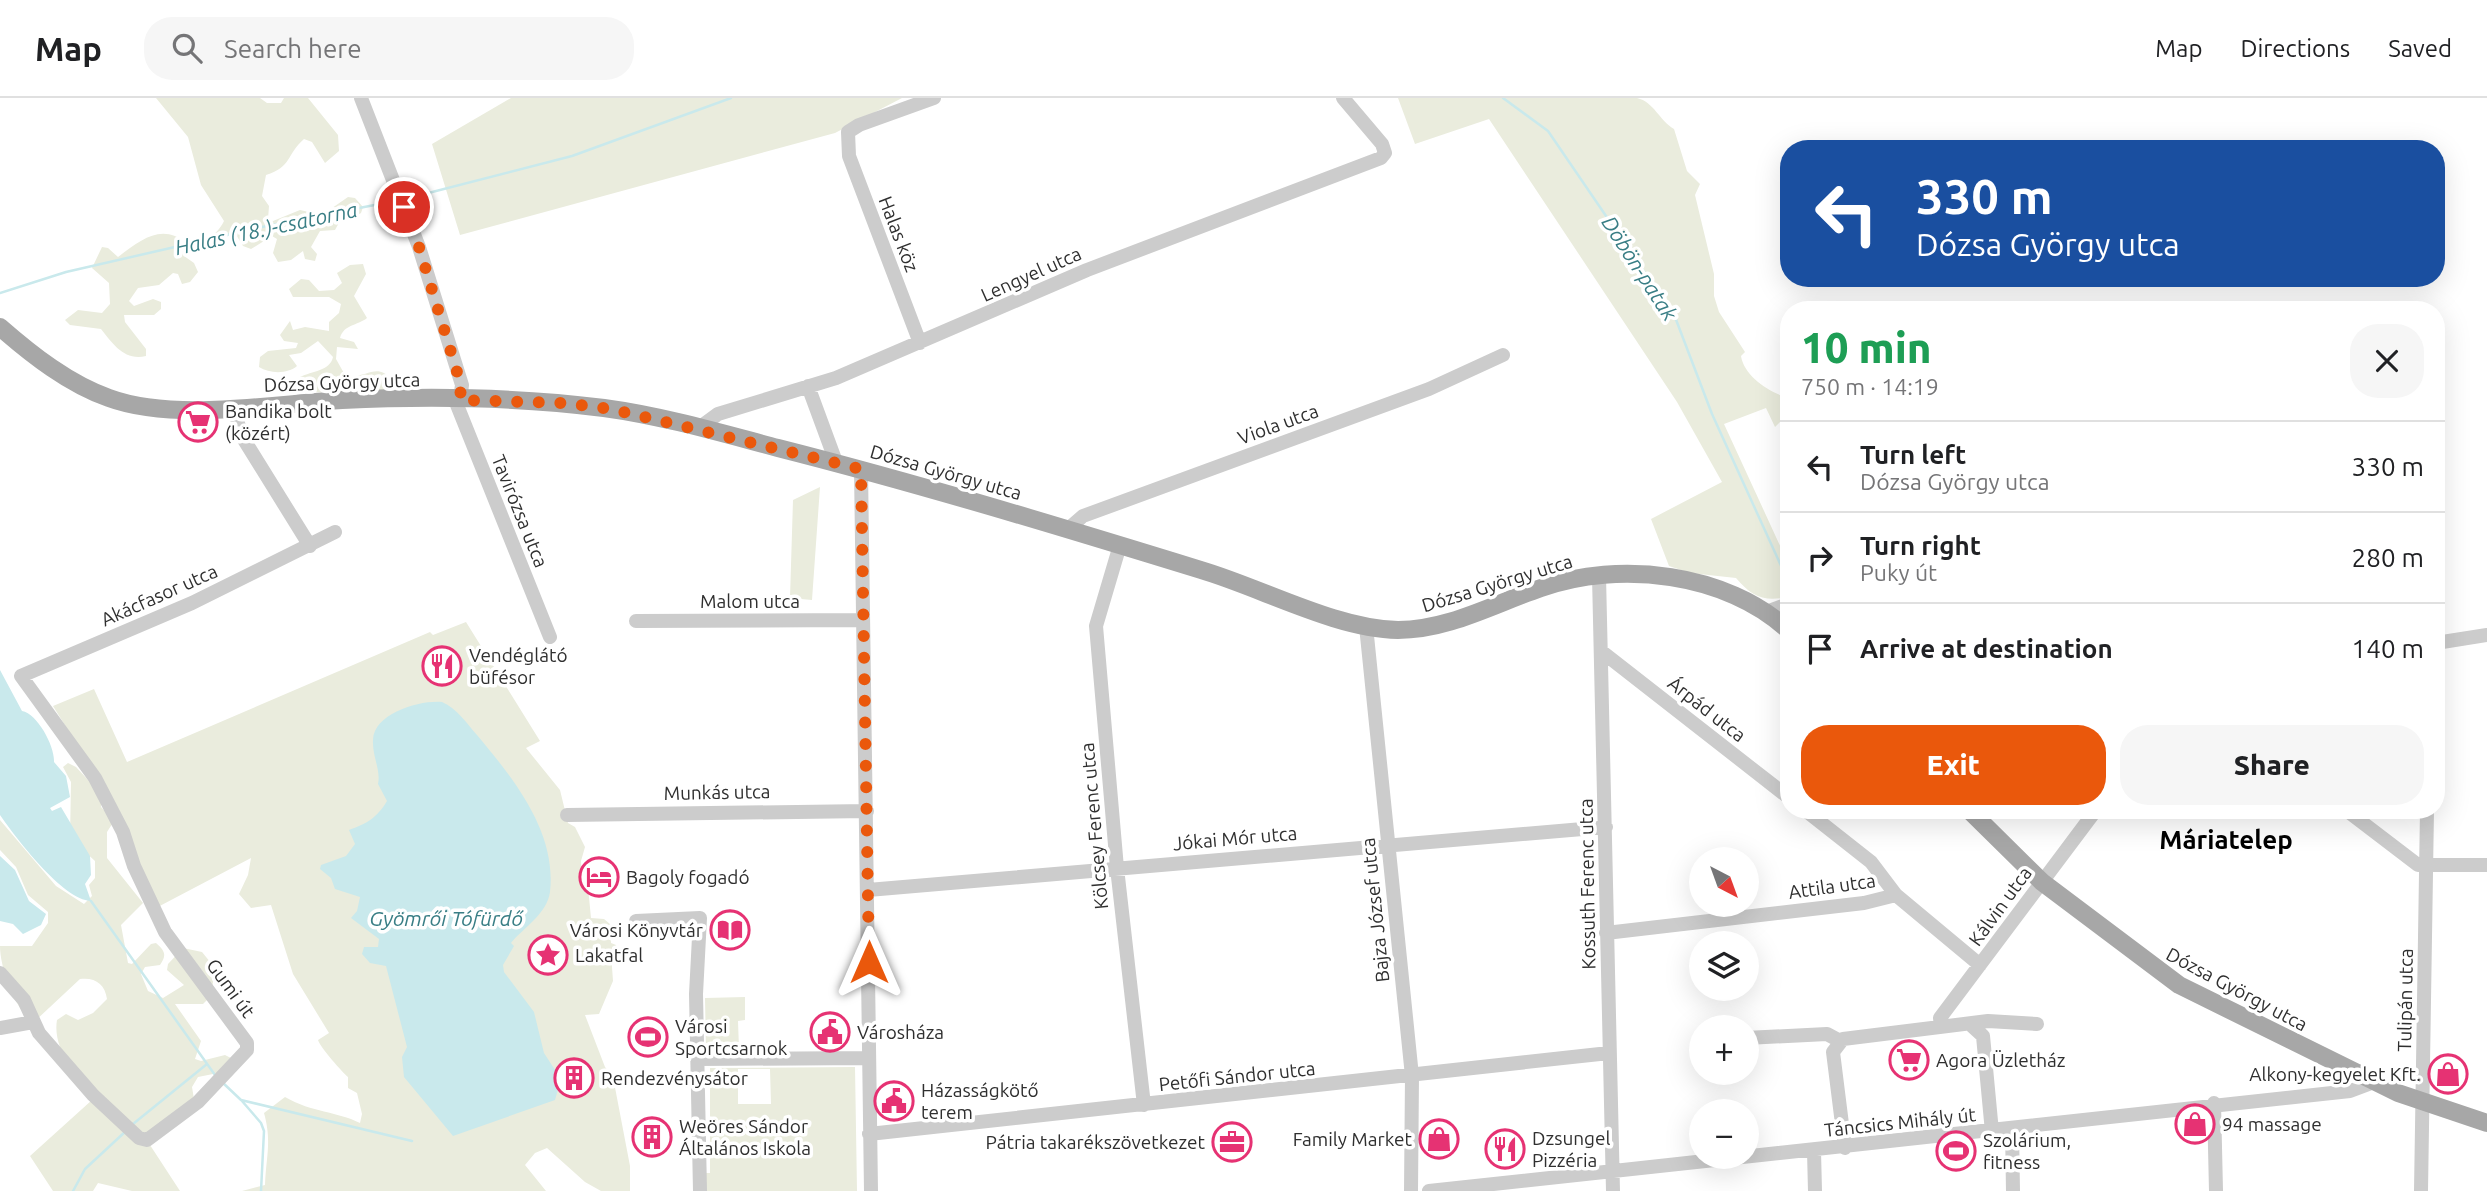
<!DOCTYPE html>
<meta charset="utf-8">
<style>
body{margin:0;font-family:Ubuntu,sans-serif;background:#f6f6f6;color:#202124;height:100vh;display:flex;flex-direction:column;font-size:26px;white-space:nowrap}
*{box-sizing:border-box;margin:0}
p{font-size:23px;color:#757577}
.icon{flex:none;width:38px;height:38px;fill:none;stroke:currentColor;stroke-width:2;stroke-linecap:round;stroke-linejoin:round}
.map{position:relative;flex:1;overflow:hidden}
.side{position:absolute;left:1780px;top:203px;width:665px;height:518px;display:flex;flex-direction:column;background:#fff;border-radius:28px;box-shadow:0 7px 28px #0002}
.side>*{flex:none}
.hud{position:absolute;left:1780px;top:42px;width:665px;height:147px;border-radius:28px;box-shadow:0 7px 28px #0002;background:#1a4fa0;color:#fff;overflow:hidden}
.needle{width:46px;rotate:139deg}
.fabs{position:absolute;left:1689px;top:749px;display:grid;gap:14px}
.fabs a{display:grid;place-items:center;width:70px;height:70px;border-radius:50%;background:#fff;box-shadow:0 7px 28px #0002;font-size:35px}
.pin{position:absolute;display:grid;place-items:center;width:60px;height:60px;color:#fff;margin:-30px;border:4px solid #fff;border-radius:50%;box-shadow:0 2px 7px #0007}
.me{position:absolute;width:77px;margin:-38px;rotate:0deg;stroke-linejoin:round;filter:drop-shadow(0 0 5px #0008)}
.turn{display:flex;align-items:center;gap:24px;height:147px;padding:0 21px;font-size:32px}
.turn .icon{width:91px;height:91px;stroke-width:2.5}
.turn b{display:block;font-size:49px;line-height:60px}
.round{display:grid;place-items:center;flex:none;width:74px;height:74px;border-radius:28px;background:#f6f6f6}
.summary{display:flex;align-items:center;justify-content:space-between;height:119px;padding:0 21px}
h1{font-size:42px;font-weight:800;line-height:52px;color:#1e9e55}
.primary-button{display:flex;gap:14px;margin-top:auto;padding:14px 21px}
.primary-button a{flex:1;height:80px;border-radius:28px;background:#ea580c;color:#fff;font-size:28px;font-weight:800;line-height:80px;text-align:center}
.primary-button a+a{background:#f6f6f6;color:#202124}
ul{padding:0;list-style:none}
li{display:flex;align-items:center;gap:21px;height:91px;padding:0 21px;border-top:2px solid #e0e0e0}
li div{flex:1}
li b{display:block;font-size:26px}
li em{font-style:normal}
header{display:flex;align-items:center;gap:42px;box-sizing:border-box;height:98px;padding:0 35px;background:#fff;border-bottom:2px solid #e0e0e0}
header strong{font-size:33px}
nav{display:flex;gap:38px;margin-inline-start:auto;font-size:24px}
.search{width:490px;height:63px;background:#f6f6f6;display:flex;align-items:center;gap:18px;box-sizing:border-box;padding:0 24px;border-radius:28px;color:#757577;font-size:26px}
.map>svg:first-child{display:block}
</style>
<header>
<strong>Map</strong>
<div class="search"><svg class="icon" aria-label="search" viewBox="0 0 24 24"><circle cx="10" cy="10" r="6"/><path d="M15 15l6 6"/></svg>Search here</div>
<nav><a>Map</a><a>Directions</a><a>Saved</a></nav>
</header>
<div class="map">
<svg width="2487" height="1093" viewBox="0 0 2487 1093">
<rect width="100%" height="100%" fill="#fff"/>
<path fill="#eaecdd" fill-rule="evenodd" d="M156,0H260L267,5H281L284,0H308L338,37L339,53L325,65L312,44L304,41C286,57 292,69 266,77L262,98L269,108L268,121L273,123L300,112L322,117L348,99L355,100L363,109L361,115L351,121H341L335,132L320,133L311,149L317,156L315,163L305,161L303,153L291,162L278,164L273,155L277,141L272,138L251,151L243,148L235,135L197,147L184,158L194,165L198,174L190,184L182,186L178,176L173,175L159,187L138,190L129,203L134,208L153,201L161,204V211L154,217H124L125,224L146,251V258C124,263 113,246 101,231L70,227L65,222L78,212L102,215L110,206L109,185L92,170L102,149L108,150L118,159C141,142 162,124 187,146C203,145 216,139 224,123L201,87L188,39Z
M511,0H902L835,35L460,137L432,46Z
M1398,0H1637C1654,4 1659,22 1674,31L1687,73L1700,86L1695,97L1714,176V198L1719,214L1745,254L1741,258C1744,278 1769,294 1788,300V316L1775,329L1766,310L1724,326L1788,465V499C1764,504 1752,499 1736,480L1690,475L1669,468L1651,421L1722,384L1677,304L1489,21L1415,46Z
M363,166L366,176L354,198L367,220C357,228 344,226 340,240L354,244L358,251L337,249L336,261L345,277C364,283 376,263 391,281L390,290C379,297 300,295 284,292C294,288 292,283 300,279C312,273 330,273 333,259L318,243L301,255L289,257L297,268C288,276 270,276 259,269L260,259L268,253L296,250L298,245L284,243L280,237L290,223L293,232L305,229L329,233V224L339,215L341,206L329,199H293L289,191L301,181L309,182L319,193L334,192L342,185L337,175L350,167Z
M820,389L812,502L790,500L793,402Z
M466,524L540,643L526,650L560,692L568,725L575,729L585,749L581,763L582,783L588,789L591,820L604,821L610,826L611,845L616,847L617,852L611,855L613,883L599,916L585,917L605,969L613,979L630,1068V1093H601L585,1084L547,1050L535,1055L525,1067L546,1093H242L265,1087C266,1058 272,1044 264,1015L285,999C313,1015 336,1013 360,1025L362,1016L357,995L348,990V979C343,975 320,949 318,942L329,935L293,876L271,807L251,810L239,796L248,777L251,760L154,811L96,677L53,608L94,591L127,664L430,534L433,537Z
M68,665L76,669L101,696V709L114,723L107,734V760L143,805L121,827L128,865L132,866L151,846L156,845C165,853 167,857 160,867L145,869L141,876L148,893L163,900L184,887L167,872L168,866L183,850L202,854L215,870L211,898L203,906H175L201,943L195,961L201,963L225,957L235,962L218,975L198,979L192,989L194,1001L150,1047L180,1093H132L98,1085L93,1093H53L30,1058L92,1002C77,978 52,951 57,922L66,916L78,922L93,915L107,901C105,886 95,879 80,881L34,924C14,912 0,869 0,848H32L48,825V814L28,797L16,769L0,752V722L56,788L84,806L92,798L89,787L95,780V763L70,740L71,684L63,669Z
M745,899V922L738,923L739,951L706,952L705,900Z
M855,969L857,1093H704V1075H710V970ZM738,971H770L771,1006H738Z"/>
<path fill="#c9e9ec" d="M0,572L22,613C38,616 55,649 54,664L66,678L70,699L50,710L52,713L61,709L90,758L91,777L85,786L91,803C63,802 16,740 0,717Z
M442,604C457,610 467,626 477,637C513,680 557,734 550,794C547,816 524,829 511,845L514,848L503,867L504,874L534,914L544,955L561,981L555,1002L453,1038L404,979L402,959L407,949L386,868L370,865L362,856L364,849H378L379,841L351,820L357,813L360,799L335,791L331,780L320,771L321,767L346,758L355,746L349,732C366,726 377,720 387,703L378,686C381,672 372,658 373,642C374,615 420,602 442,604Z
M0,758L15,772L29,803L46,816L41,827L23,836L13,826L0,823Z"/>
<g fill="none" stroke-linecap="round" stroke-linejoin="round">
<path stroke="#c9e9ec" stroke-width="2.5" d="M1503,0L1548,33L1675,219L1712,316L1788,483
M405,101L572,58L731,0
M0,195L66,174L262,129L395,103
M91,803L215,977
M222,984L241,1002L412,1043
M242,1003L261,1025L264,1033L261,1093
M133,1026L207,966
M73,1093L85,1071L126,1033"/>
<path stroke="#ccc" stroke-width="14" d="M361,0L419,149L462,287L460,302
M920,245L849,58L848,34L859,27L934,0
M808,288L836,364
M455,302L550,539
M233,311L243,340L310,448
M699,330L718,316L836,280L1087,172L1381,60L1385,55L1382,46L1343,0
M861,371L871,1093
M1068,431L1083,418L1429,291L1503,257
M1120,447L1096,528L1117,770L1144,1007
M1599,478L1613,1093
M1766,514L1788,506
M636,523L863,522
M1366,528L1412,978L1411,1093
M2436,545L2487,537
M1601,553L1788,699
M1805,712L1871,764L1896,797L1980,867
M2346,712L2418,767H2487
M567,717L867,713
M868,792L1606,729
M636,823L700,820L696,896L700,1093
M1606,835L1864,805L1896,797
M0,875L24,902L39,935L93,997L139,1040L147,1042L198,1004L247,952V945L165,834L134,768L123,734L95,680L21,578L192,505L335,434
M1971,927L1983,938L1992,1034
M1941,929L1940,920L2096,712
M0,930L33,924
M1746,940L1827,936L1840,943
M698,961L869,960
M2214,1005L2216,1093
M2012,1031L2013,1093
M869,1036L1609,955
M1845,1050L1833,954L1843,941L1988,923L2037,926
M1814,1053L1815,1093
M1429,1093L2350,993L2374,984
M2421,1093L2427,712"/>
<path stroke="#a7a7a7" stroke-width="18" d="M0,229C32,257 69,286 109,300C174,324 274,306 342,302C428,298 519,299 604,310C663,318 721,335 778,350C920,386 1061,429 1201,472C1262,490 1336,531 1398,532C1448,532 1494,506 1541,490C1619,462 1727,475 1788,532
M1969,712L2042,784L2179,887L2398,995L2487,1025"/>
</g>
<g fill="none" stroke-linecap="round" stroke-linejoin="round">
<path stroke="#ea580c" stroke-width="12" stroke-dasharray="0 21.6" d="M404,109L419,149L461,287L460,302L563,305L611,311L861,371L869,864"/>
</g>
<defs>
<g id="supermarket-ring" transform="scale(2.0125)"><circle r="9.5" fill="#fff" stroke="#e63273" stroke-width="1.5"/><path d="M-6-5.5h2.5l.6 2H6L4.5 2H-2.5L-4.4-4H-6ZM-1.5 3.2a1.3 1.3 0 1 0 .1 0ZM3 3.2a1.3 1.3 0 1 0 .1 0Z" fill="#e63273"/></g>
<g id="restaurant-ring" transform="scale(2.0125)"><circle r="9.5" fill="#fff" stroke="#e63273" stroke-width="1.5"/><path d="M-5-6h1v4h1v-4h1v4h1v-4h1v5L-1.5 .5V6h-2V.5L-5-1ZM5-6V6H3V1.5H1.5Q1.5-4 5-6Z" fill="#e63273"/></g>
<g id="hotel-ring" transform="scale(2.0125)"><circle r="9.5" fill="#fff" stroke="#e63273" stroke-width="1.5"/><path d="M-6-4.5h1.5V1H6V5H4.5V3h-9V5H-6ZM-4 0a1.8 1.8 0 1 1 3.6 0ZM.5 0V-2.5h3Q6-2.5 6 0Z" fill="#e63273"/></g>
<g id="library-ring" transform="scale(2.0125)"><circle r="9.5" fill="#fff" stroke="#e63273" stroke-width="1.5"/><path d="M-6-4Q-3-5.5-.7-3.5V5Q-3 3-6 4ZM6-4Q3-5.5 .7-3.5V5Q3 3 6 4Z" fill="#e63273"/></g>
<g id="sight-ring" transform="scale(2.0125)"><circle r="9.5" fill="#fff" stroke="#e63273" stroke-width="1.5"/><path d="M0-6L1.8-2.2L6-1.7L2.9 1.2L3.7 5.4L0 3.3L-3.7 5.4L-2.9 1.2L-6-1.7L-1.8-2.2Z" fill="#e63273"/></g>
<g id="civic-ring" transform="scale(2.0125)"><circle r="9.5" fill="#fff" stroke="#e63273" stroke-width="1.5"/><path d="M-.6-6.5H3V-4.5H.6V-3L4-1V1h2V6H-6V1h2V-1L-.6-3ZM-1.2 2.5V6h2.4V2.5Z" fill="#e63273"/></g>
<g id="stadium-ring" transform="scale(2.0125)"><circle r="9.5" fill="#fff" stroke="#e63273" stroke-width="1.5"/><path d="M0-5a6.5 5 0 1 0 0 10a6.5 5 0 1 0 0-10ZM-3.5-1.8h7v3.6h-7Z" fill="#e63273"/></g>
<g id="shop-ring" transform="scale(2.0125)"><circle r="9.5" fill="#fff" stroke="#e63273" stroke-width="1.5"/><path d="M-5-2.5h2.3a2.7 3.5 0 0 1 5.4 0H5L5.5 6h-11ZM-1.5-2.5h3a1.5 2.3 0 0 0-3 0Z" fill="#e63273"/></g>
<g id="building-ring" transform="scale(2.0125)"><circle r="9.5" fill="#fff" stroke="#e63273" stroke-width="1.5"/><path d="M-4-6H4V6H1V3H-1V6H-4ZM-2.5-4.3h1.7v1.8h-1.7ZM.8-4.3h1.7v1.8H.8ZM-2.5-1h1.7V.8h-1.7ZM.8-1h1.7V.8H.8Z" fill="#e63273"/></g>
<g id="office-ring" transform="scale(2.0125)"><circle r="9.5" fill="#fff" stroke="#e63273" stroke-width="1.5"/><path d="M-6-3h4V-5.5h4V-3h4V5H-6ZM-1-4.5V-3h2v-1.5ZM-6 0V1H6V0Z" fill="#e63273"/></g>
</defs>
<g fill-rule="evenodd">
<use href="#supermarket-ring" x="198" y="324"/>
<use href="#restaurant-ring" x="442" y="568"/>
<use href="#hotel-ring" x="599" y="779"/>
<use href="#library-ring" x="730" y="832"/>
<use href="#sight-ring" x="548" y="857"/>
<use href="#civic-ring" x="830" y="934"/>
<use href="#stadium-ring" x="648" y="939"/>
<use href="#supermarket-ring" x="1909" y="962"/>
<use href="#shop-ring" x="2448" y="976"/>
<use href="#building-ring" x="574" y="980"/>
<use href="#civic-ring" x="894" y="1003"/>
<use href="#shop-ring" x="2195" y="1026"/>
<use href="#building-ring" x="652" y="1039"/>
<use href="#shop-ring" x="1439" y="1041"/>
<use href="#office-ring" x="1232" y="1044"/>
<use href="#restaurant-ring" x="1505" y="1051"/>
<use href="#stadium-ring" x="1956" y="1053"/>
</g>
<g text-anchor="middle" dominant-baseline="central" stroke-width="7" stroke-linejoin="round" paint-order="stroke">
<g font-size="19" fill="#2f2f2f" stroke="#fff">
<text transform="translate(899 136) rotate(69)">Halas köz</text>
<text transform="translate(1031 176) rotate(-24)">Lengyel utca</text>
<text transform="translate(342 284) rotate(-2)">Dózsa György utca</text>
<text transform="translate(1278 326) rotate(-20)">Viola utca</text>
<text transform="translate(946 374) rotate(16)">Dózsa György utca</text>
<text transform="translate(520 413) rotate(68)">Tavirózsa utca</text>
<text transform="translate(1497 485) rotate(-17)">Dózsa György utca</text>
<text transform="translate(159 497) rotate(-24)">Akácfasor utca</text>
<text x="750" y="503">Malom utca</text>
<text transform="translate(1707 611) rotate(38)">Árpád utca</text>
<text transform="translate(717 694) rotate(-1)">Munkás utca</text>
<text transform="translate(1094 728) rotate(-95)">Kölcsey Ferenc utca</text>
<text transform="translate(1235 740) rotate(-5)">Jókai Mór utca</text>
<text transform="translate(1587 786) rotate(-91)">Kossuth Ferenc utca</text>
<text transform="translate(1832 788) rotate(-8)">Attila utca</text>
<text transform="translate(2000 808) rotate(-54)">Kálvin utca</text>
<text transform="translate(1375 812) rotate(-96)">Bajza József utca</text>
<text transform="translate(231 890) rotate(54)">Gumi út</text>
<text transform="translate(2237 891) rotate(28)">Dózsa György utca</text>
<text transform="translate(2405 902) rotate(-89)">Tulipán utca</text>
<text transform="translate(1237 978) rotate(-6)">Petőfi Sándor utca</text>
<text transform="translate(1900 1024) rotate(-6)">Táncsics Mihály út</text>
</g>
<g font-size="19" fill="#2f2f2f" stroke="#fff" text-anchor="start">
<text x="225" y="313">Bandika bolt<tspan x="225" dy="22">(közért)</tspan></text>
<text x="469" y="557">Vendéglátó<tspan x="469" dy="22">büfésor</tspan></text>
<text x="626" y="779">Bagoly fogadó</text>
<text x="703" y="832" text-anchor="end">Városi Könyvtár</text>
<text x="575" y="857">Lakatfal</text>
<text x="675" y="928">Városi<tspan x="675" dy="22">Sportcsarnok</tspan></text>
<text x="857" y="934">Városháza</text>
<text x="1936" y="962">Agora Üzletház</text>
<text x="2421" y="976" text-anchor="end">Alkony-kegyelet Kft.</text>
<text x="601" y="980">Rendezvénysátor</text>
<text x="921" y="992">Házasságkötő<tspan x="921" dy="22">terem</tspan></text>
<text x="2222" y="1026">94 massage</text>
<text x="679" y="1028">Weöres Sándor<tspan x="679" dy="22">Általános Iskola</tspan></text>
<text x="1532" y="1040">Dzsungel<tspan x="1532" dy="22">Pizzéria</tspan></text>
<text x="1412" y="1041" text-anchor="end">Family Market</text>
<text x="1983" y="1042">Szolárium,<tspan x="1983" dy="22">fitness</tspan></text>
<text x="1205" y="1044" text-anchor="end">Pátria takarékszövetkezet</text>
</g>
<g font-size="21" font-style="italic" fill="#397e85" stroke="#fff">
<text transform="translate(266 130) rotate(-12)">Halas (18.)-csatorna</text>
<text transform="translate(1640 170) rotate(57)">Döbön-patak</text>
<text x="446" y="820">Gyömrői Tófürdő</text>
</g>
<g font-size="26" font-weight="bold" fill="#000" stroke="#fff">
<text x="2226" y="741">Máriatelep</text>
</g>
</g>
</svg>
<div class="fabs">
<a><svg class="needle" viewBox="-14 -14 28 28"><path d="M0-13l5 13h-10z" fill="#e53935"/><path d="M0 13l5-13h-10z" fill="#757577"/></svg></a>
<a><svg class="icon" aria-label="layers" viewBox="0 0 24 24"><path d="M12 4l9 5-9 5-9-5zM3 14l9 5 9-5"/></svg></a>
<a>+</a>
<a>−</a>
</div>
<div class="pin" style="left:404px;top:109px;background:#d93025"><svg class="icon" aria-label="arrive" viewBox="0 0 24 24"><path d="M6 21V4h12l-3 4 3 4H6"/></svg></div>
<svg class="me" style="left:869px;top:864px" viewBox="-20 -20 40 40"><path d="M0-17L14 15 0 8-14 15z" fill="#ea580c" stroke="#fff" stroke-width="4"/></svg>
<div class="hud">
<div class="turn"><svg class="icon" aria-label="left" viewBox="0 0 24 24"><path d="M17 20v-9H6M10 6l-5 5 5 5"/></svg><div><b>330 m</b>Dózsa György utca</div></div>
</div>
<section class="side">
<div class="summary"><div><h1>10 min</h1><p>750 m · 14:19</p></div><a class="round"><svg class="icon" aria-label="close" viewBox="0 0 24 24"><path d="M6 6l12 12M18 6L6 18"/></svg></a></div>
<ul>
<li><svg class="icon" aria-label="left" viewBox="0 0 24 24"><path d="M17 20v-9H6M10 6l-5 5 5 5"/></svg><div><b>Turn left</b><p>Dózsa György utca</p></div><em>330 m</em></li>
<li><svg class="icon" aria-label="right" viewBox="0 0 24 24"><path d="M7 20v-9h11M14 6l5 5-5 5"/></svg><div><b>Turn right</b><p>Puky út</p></div><em>280 m</em></li>
<li><svg class="icon" aria-label="arrive" viewBox="0 0 24 24"><path d="M6 21V4h12l-3 4 3 4H6"/></svg><div><b>Arrive at destination</b></div><em>140 m</em></li>
</ul>
<div class="primary-button"><a>Exit</a><a>Share</a></div>
</section>
</div>
